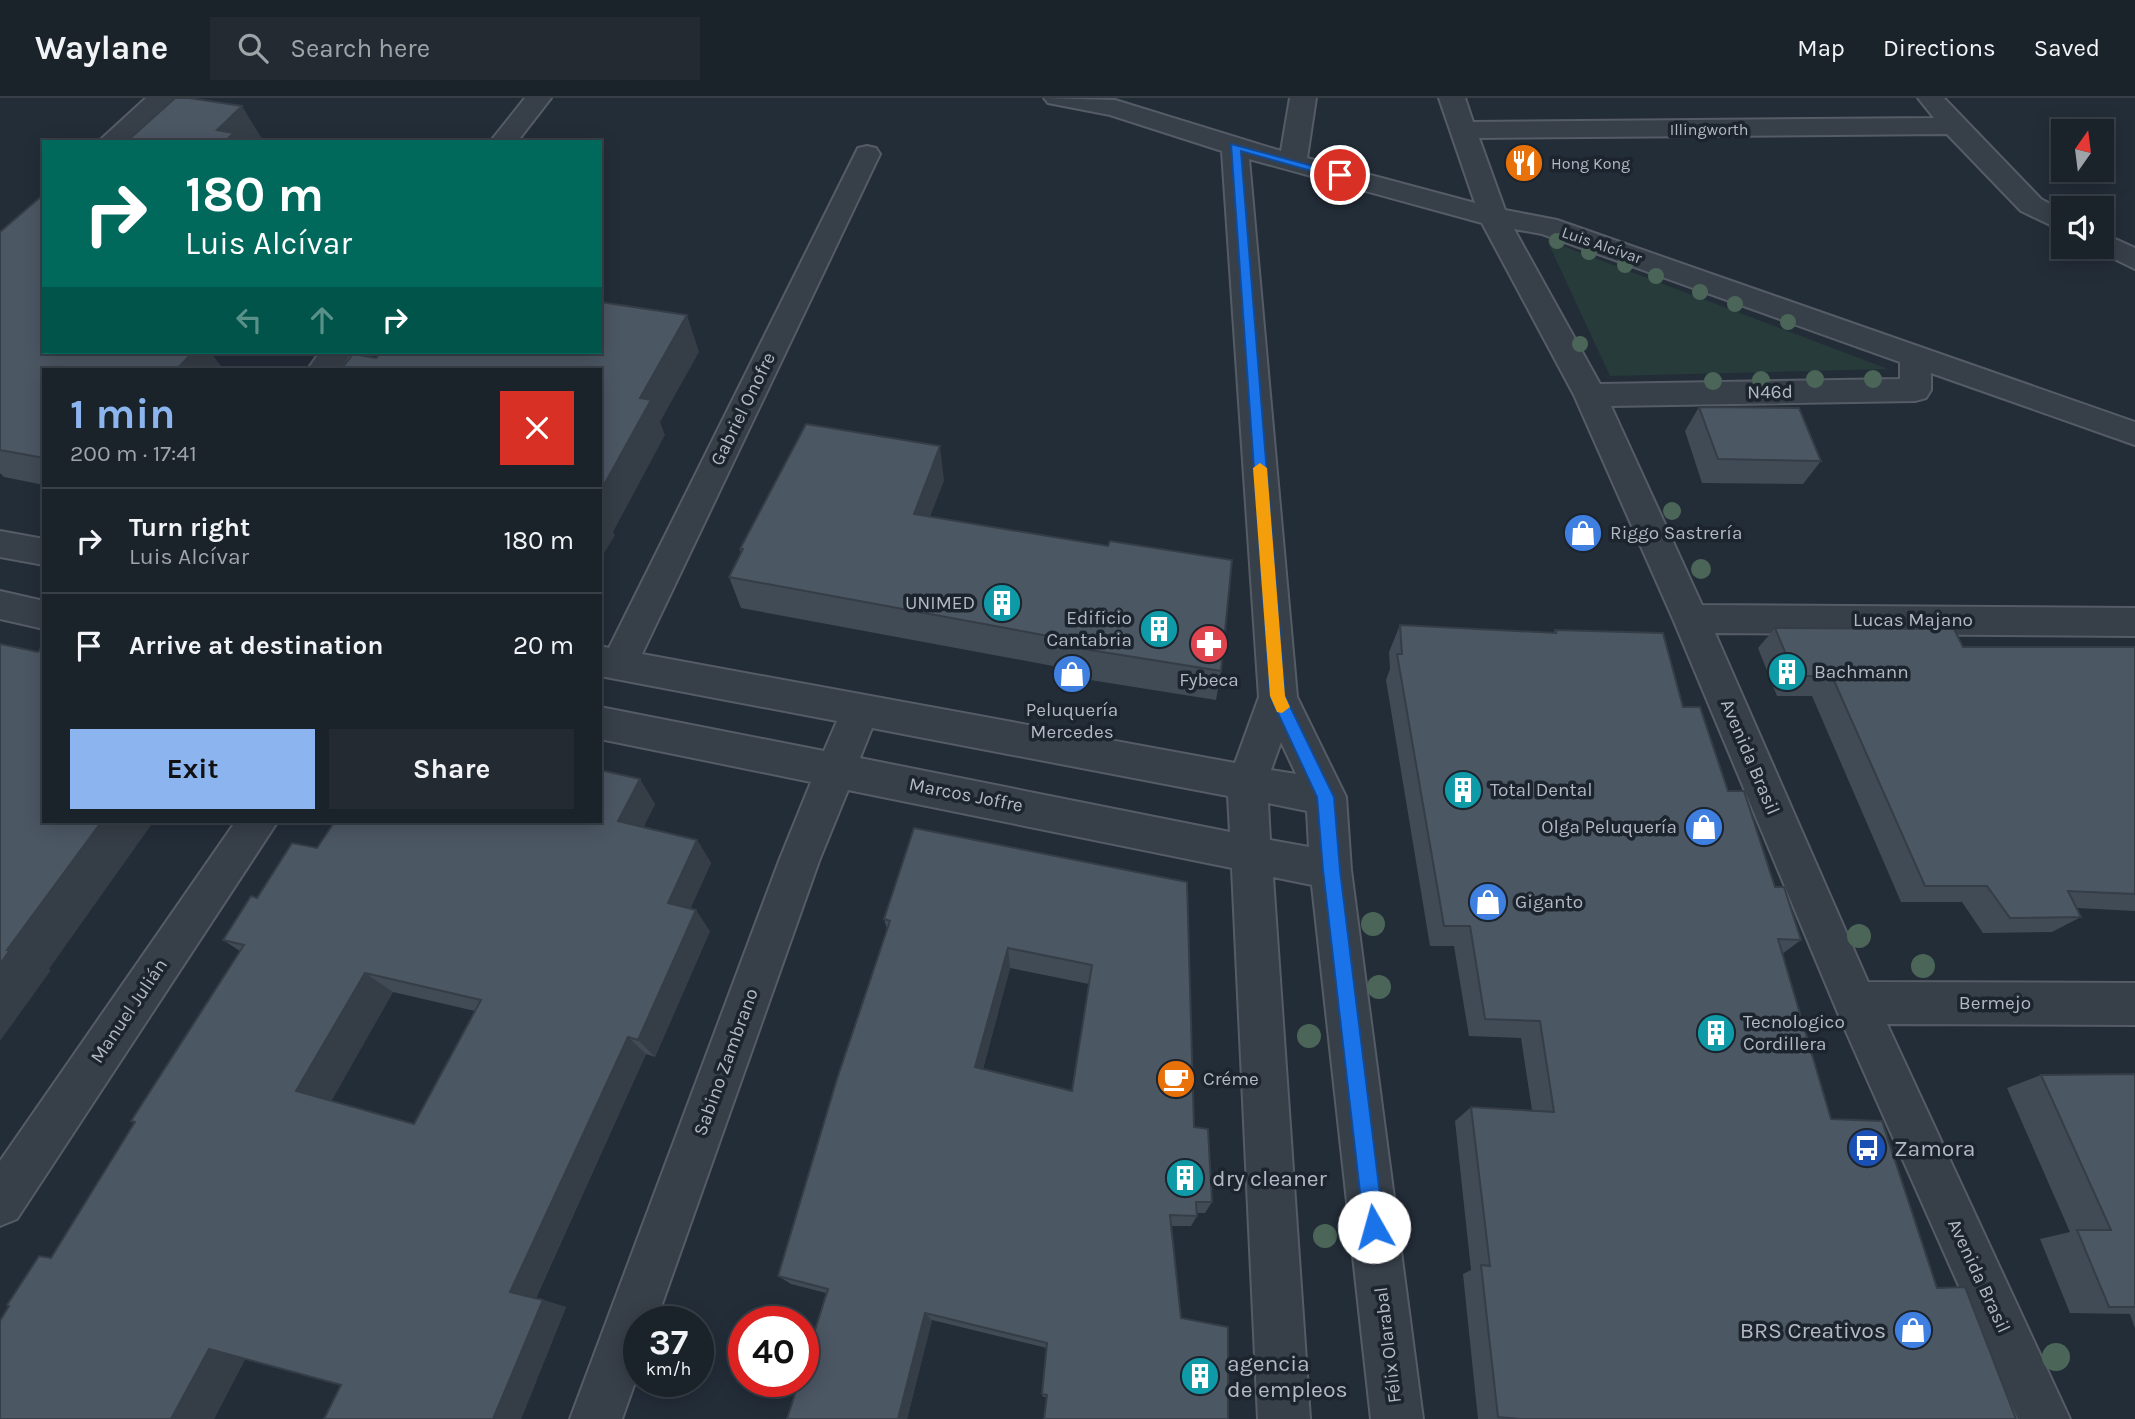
<!DOCTYPE html>
<meta charset="utf-8">
<style>
body{margin:0;font-family:Karla,sans-serif;background:#232a32;color:#f1f3f6;height:100vh;display:flex;flex-direction:column;font-size:26px;white-space:nowrap}
*{box-sizing:border-box;margin:0}
p{font-size:23px;color:#9fa4a8}
.icon{flex:none;width:38px;height:38px;fill:none;stroke:currentColor;stroke-width:2;stroke-linecap:round;stroke-linejoin:round}
.map{position:relative;flex:1;overflow:hidden}
.panel{position:absolute;left:42px;top:270px;width:560px;height:455px;display:flex;flex-direction:column;background:#1a222a;border-radius:0px;box-shadow:0 4px 18px #0003,0 0 0 2px #383f47}
.panel>*{flex:none}
.guide{position:absolute;left:42px;top:42px;width:560px;height:214px;border-radius:0px;box-shadow:0 4px 18px #0003,0 0 0 2px #383f47;background:#00695c;color:#fff;overflow:hidden}
.needle{width:46px;rotate:14deg}
.fabs{position:absolute;left:2051px;top:21px;display:grid;gap:14px}
.fabs a{display:grid;place-items:center;width:63px;height:63px;border-radius:0px;background:#1a222a;box-shadow:0 4px 18px #0003,0 0 0 2px #383f47;font-size:35px}
.speed{position:absolute;left:623px;top:1208px;display:flex;gap:14px;font-size:35px;font-weight:700;text-align:center}
.speed>*{display:grid;place-content:center;width:91px;height:91px;border-radius:50%;background:#1a222a;box-shadow:0 4px 18px #0003,0 0 0 2px #383f47;line-height:1}
.speed small{font-size:18px;font-weight:400}
.speed .limit{border:10px solid #d22;background:#fff;color:#111}
.pin{position:absolute;display:grid;place-items:center;width:60px;height:60px;color:#fff;margin:-30px;border:4px solid #fff;border-radius:50%;box-shadow:0 2px 7px #0007}
.me{position:absolute;width:77px;margin:-38px;rotate:353deg;stroke-linejoin:round;filter:drop-shadow(0 0 5px #0008)}
.turn{display:flex;align-items:center;gap:24px;height:147px;padding:0 28px;font-size:32px}
.turn .icon{width:91px;height:91px;stroke-width:2.5}
.turn b{display:block;font-size:49px;line-height:60px}
.lanes{display:flex;align-items:center;height:66px;padding:0 28px;background:#0003;justify-content:center;gap:35px;direction:ltr}
.lanes .off{opacity:.35}
.round{display:grid;place-items:center;flex:none;width:74px;height:74px;border-radius:0px;background:#232a32}
.headline{display:flex;align-items:center;justify-content:space-between;height:119px;padding:0 28px}
h1{font-size:42px;font-weight:700;line-height:52px;color:#8cb5ef}
.cta{display:flex;gap:14px;margin-top:auto;padding:14px 28px}
.cta a{flex:1;height:80px;border-radius:0px;background:#8cb5ef;color:#111;font-size:28px;font-weight:700;line-height:80px;text-align:center}
.cta a+a{background:#232a32;color:#f1f3f6}
ul{padding:0;list-style:none}
li{display:flex;align-items:center;gap:21px;height:105px;padding:0 28px;border-top:2px solid #383f47}
li div{flex:1}
li b{display:block;font-size:26px}
li em{font-style:normal}
header{display:flex;align-items:center;gap:42px;box-sizing:border-box;height:98px;padding:0 35px;background:#1a222a;border-bottom:2px solid #383f47}
header strong{font-size:33px}
nav{display:flex;gap:38px;margin-inline-start:auto;font-size:24px}
.search{width:490px;height:63px;background:#232a32;display:flex;align-items:center;gap:18px;box-sizing:border-box;padding:0 24px;border-radius:0px;color:#9fa4a8;font-size:26px}
.map>svg:first-child{display:block}
</style>
<header>
<strong>Waylane</strong>
<div class="search"><svg class="icon" aria-label="search" viewBox="0 0 24 24"><circle cx="10" cy="10" r="6"/><path d="M15 15l6 6"/></svg>Search here</div>
<nav><a>Map</a><a>Directions</a><a>Saved</a></nav>
</header>
<div class="map">
<svg width="2135" height="1321" viewBox="0 0 2135 1321">
<rect width="100%" height="100%" fill="#232d38"/>
<path fill="#283b3b" d="M1547,142L1888,271L1610,278Z"/>
<g fill="none" stroke-linecap="round" stroke-linejoin="round">
<g stroke="#555c66" stroke-width="4">
<path id="minor" d="M146,0H174L127,44H98Z
M525,0H551L517,44H490Z
M1044,0L1115,2L1281,53L1290,0H1316L1307,60L1475,105L1439,0H1465L1473,24L1934,20L1918,0H1944L2041,101L2063,113V133L2021,113L1947,36L1479,40L1505,112L1557,122L2135,324V347L1931,275V292L1926,300L1915,303L1611,308L1702,507L2135,510V538L1715,535L1868,884L2135,885V927L1887,926L2070,1321H2018L1840,920L1673,521L1574,297L1482,125L1249,61L1297,599L1346,699L1351,772L1423,1321H1371L1312,787L1273,779L1310,1321H1258L1232,770L848,692L819,763L656,1223H639V1273L622,1321H570L779,763L811,684L600,641V609L824,653L837,623L600,578V548L609,550L858,50L867,48L876,50L880,56L642,556L1235,665L1259,599L1222,53L1110,17L1048,5ZM1514,131L1542,136L1900,264V281L1600,286ZM872,630L1228,698L1230,734L860,660ZM1281,644L1296,676L1271,672ZM1268,705L1307,713L1309,749L1270,742Z
M2102,135L2135,150V171L2092,150L2102,149Z
M320,254H352L340,271H308Z
M0,433L44,441V467L0,459Z
M0,493L44,503V531L0,521Z
M236,723H278L17,1121L0,1128V1063Z"/>
</g>
<use href="#minor" fill="#373f49" fill-rule="evenodd"/>
</g>
<g fill="#4b6658">
<circle cx="1557" cy="143" r="8"/>
<circle cx="1589" cy="154" r="8"/>
<circle cx="1625" cy="167" r="8"/>
<circle cx="1656" cy="178" r="8"/>
<circle cx="1700" cy="194" r="8"/>
<circle cx="1735" cy="206" r="8"/>
<circle cx="1788" cy="224" r="8"/>
<circle cx="1580" cy="246" r="8"/>
<circle cx="1815" cy="281" r="9"/>
<circle cx="1873" cy="281" r="9"/>
<circle cx="1761" cy="282" r="9"/>
<circle cx="1713" cy="283" r="9"/>
<circle cx="1672" cy="413" r="9"/>
<circle cx="1701" cy="471" r="10"/>
<circle cx="1373" cy="826" r="12"/>
<circle cx="1859" cy="838" r="12"/>
<circle cx="1923" cy="868" r="12"/>
<circle cx="1379" cy="889" r="12"/>
<circle cx="1309" cy="938" r="12"/>
<circle cx="1325" cy="1138" r="12"/>
<circle cx="2056" cy="1259" r="14"/>
</g>
<path fill="#414b56" fill-rule="evenodd" d="M0,134L44,254H210L223,271H44V387L4,379L0,375Z
M1699,309L1821,363L1803,386L1702,385L1685,333Z
M944,382L930,418L1221,573L1216,602L1084,581L1053,575V568L741,510L729,479L741,455L740,451Z
M1400,527L1553,535L1555,532L1683,609L1728,693L1801,842L1782,856L1831,1021L1937,1190L2016,1321H1478L1463,1176L1471,1172L1455,1023L1471,1009L1532,1012L1521,940L1469,938L1454,848H1430L1386,582L1390,571L1389,554Z
M1775,530L1963,549H2135V813L2077,810L2081,819L2052,834L1983,835L1962,804H1901L1812,598H1777L1758,550Z
M655,706L643,729L697,742L711,765L690,811L710,833L655,959L646,956L536,1200L566,1209L521,1321H324L341,1287L245,1261L214,1321H0L240,853L223,842L257,800L317,750ZM393,894L475,913L414,1026L331,1003Z
M1187,784L1194,1029L1212,1104L1205,1115H1197V1118L1191,1128H1171L1047,1299H1043L1042,1296L1047,1250L932,1222L907,1321H787L826,1195L791,1186L778,1178L887,831L884,821ZM1010,870L1089,886L1072,993L983,971Z
M2135,976V1231L2130,1216L2070,1215L2040,1141L2070,1134L2007,990L2041,977Z"/>
<path fill="#353d46" d="M242,8L264,44H224L217,32Z
M687,217L699,254L660,324L665,337L613,434L615,437L600,462V394L640,300Z
M178,254H210L223,271H177Z
M940,348L944,382L919,448L914,416Z
M640,681L655,706L635,747L618,723Z
M102,723H154L49,871L51,872L0,943V866L7,852Z
M697,742L711,765L683,827L668,805Z
M696,812L710,833L655,959L638,942Z
M1008,850L1010,870L979,985L975,969Z
M365,875L393,894L328,1009L296,993Z
M628,939L646,956L535,1201L510,1194Z
M543,1202L566,1209L521,1321H493Z
M925,1215L932,1222L907,1321H898Z
M209,1251L248,1256L214,1321H171Z"/>
<path fill="#4c5764" stroke="#353d46" stroke-width="2" fill-rule="evenodd" d="M175,0H189L242,8L217,32L234,35L224,44H126Z
M44,96V254H193L177,271H44V360L0,352V134Z
M600,204L687,217L640,300L651,302L600,394V271H341L353,256L376,260L381,254H600Z
M1699,309L1799,310L1821,363L1718,361Z
M806,326L940,348L914,416L1108,448L1110,443L1232,462L1221,573L1084,551L1052,545L1054,539L729,479L743,451H740Z
M1400,527L1556,535L1555,532L1663,535L1683,609H1700L1728,693H1744L1775,789H1784L1801,842L1778,841L1831,1021L1882,1023L1937,1190L1965,1189L2016,1321H1520L1498,1319L1481,1167L1490,1168L1471,1009L1554,1014L1540,923L1485,921L1470,828H1444L1397,556H1402Z
M1775,530L1954,531L1963,549H2135V796L2068,793L2081,819L2010,820L1987,788H1925L1832,578H1795Z
M0,546L38,554L44,546V723H102L7,852H10L0,866Z
M600,672L640,681L618,723L697,742L668,805L696,812L638,942L628,939L510,1194L543,1202L493,1321H324L341,1287L209,1251L171,1321H0V1223L9,1208L7,1207L39,1158L51,1160L135,1024L131,1023L244,847L223,842L251,798L257,800L292,745L317,750L335,723H600ZM365,875L481,902L414,1026L296,993Z
M914,730L1187,784L1194,1029L1208,1031L1212,1104H1196L1197,1118L1170,1117L1181,1220L1228,1229V1321H1044L1047,1297L1042,1296L1047,1245L925,1215L898,1321H787L799,1283H803V1270L828,1191L778,1178L837,981L890,823L884,821ZM1008,850L1092,867L1072,993L975,969Z
M2135,976V1209H2109L2077,1132H2111L2041,977Z"/>
<path fill="#1a73e8" stroke="#114b97" stroke-width="2" d="M1231,46L1346,77L1340,81L1241,53L1285,598L1334,699L1340,772L1384,1129L1381,1136L1374,1139L1367,1136L1364,1129L1323,772L1317,699L1270,598Z"/>
<path fill="#f59e0b" d="M1260,365L1267,370L1285,598L1290,609L1282,615L1277,614L1270,598L1253,370Z"/>
<defs>
<g id="restaurant-disc" transform="scale(2.0125)"><circle r="9.5" fill="#e8710a" stroke="#1c242d"/><path d="M-5-6h1v4h1v-4h1v4h1v-4h1v5L-1.5 .5V6h-2V.5L-5-1ZM5-6V6H3V1.5H1.5Q1.5-4 5-6Z" fill="#fff"/></g>
<g id="shop-disc" transform="scale(2.0125)"><circle r="9.5" fill="#3f7fe0" stroke="#1c242d"/><path d="M-5-2.5h2.3a2.7 3.5 0 0 1 5.4 0H5L5.5 6h-11ZM-1.5-2.5h3a1.5 2.3 0 0 0-3 0Z" fill="#fff"/></g>
<g id="building-disc" transform="scale(2.0125)"><circle r="9.5" fill="#0f9aa8" stroke="#1c242d"/><path d="M-4-6H4V6H1V3H-1V6H-4ZM-2.5-4.3h1.7v1.8h-1.7ZM.8-4.3h1.7v1.8H.8ZM-2.5-1h1.7V.8h-1.7ZM.8-1h1.7V.8H.8Z" fill="#fff"/></g>
<g id="pharmacy-disc" transform="scale(2.0125)"><circle r="9.5" fill="#e0444e" stroke="#1c242d"/><path d="M-2-6h4v4h4v4h-4v4h-4v-4h-4v-4h4Z" fill="#fff"/></g>
<g id="cafe-disc" transform="scale(2.0125)"><circle r="9.5" fill="#e8710a" stroke="#1c242d"/><path d="M-5.5-4.5H6V0H3Q3 3.5 0 3.5H-2.5Q-5.5 3.5-5.5 0ZM3-3.2v2h1.7v-2ZM-6 4.5H4V6H-6Z" fill="#fff"/></g>
<g id="bus-disc" transform="scale(2.0125)"><circle r="9.5" fill="#1a4fb4" stroke="#1c242d"/><path d="M-5-6H5V4H4V6H2V4H-2V6H-4V4H-5ZM-3.5-4V0h7V-4ZM-3.5 1.2v1.5H-2V1.2ZM2 1.2v1.5H3.5V1.2Z" fill="#fff"/></g>
</defs>
<g fill-rule="evenodd">
<use href="#restaurant-disc" x="1524" y="65"/>
<use href="#shop-disc" x="1583" y="435"/>
<use href="#building-disc" x="1002" y="505"/>
<use href="#building-disc" x="1159" y="531"/>
<use href="#pharmacy-disc" x="1209" y="546"/>
<use href="#building-disc" x="1787" y="574"/>
<use href="#shop-disc" x="1072" y="576"/>
<use href="#building-disc" x="1463" y="692"/>
<use href="#shop-disc" x="1704" y="729"/>
<use href="#shop-disc" x="1488" y="804"/>
<use href="#building-disc" x="1716" y="935"/>
<use href="#cafe-disc" x="1176" y="981"/>
<use href="#bus-disc" x="1867" y="1050"/>
<use href="#building-disc" x="1185" y="1080"/>
<use href="#shop-disc" x="1913" y="1232"/>
<use href="#building-disc" x="1200" y="1278"/>
</g>
<g text-anchor="middle" dominant-baseline="central" stroke-width="7" stroke-linejoin="round" paint-order="stroke">
<g font-size="16" fill="#b2b9c5" stroke="#1c242d">
<text x="1709" y="31">Illingworth</text>
<text transform="translate(1602 147) rotate(19)">Luis Alcívar</text>
</g>
<g font-size="16" fill="#b2b9c5" stroke="#1c242d" text-anchor="start">
<text x="1551" y="65">Hong Kong</text>
</g>
<g font-size="19" fill="#b2b9c5" stroke="#1c242d">
<text transform="translate(1770 294) rotate(-1)">N46d</text>
<text transform="translate(743 311) rotate(-64)">Gabriel Onofre</text>
<text x="1913" y="522">Lucas Majano</text>
<text transform="translate(1750 659) rotate(67)">Avenida Brasil</text>
<text transform="translate(966 697) rotate(11)">Marcos Joffre</text>
<text x="1995" y="905">Bermejo</text>
<text transform="translate(129 913) rotate(-56)">Manuel Julián</text>
<text transform="translate(726 964) rotate(-70)">Sabino Zambrano</text>
<text transform="translate(1979 1178) rotate(65)">Avenida Brasil</text>
<text transform="translate(1388 1247) rotate(-97)">Félix Olarabal</text>
</g>
<g font-size="19" fill="#b2b9c5" stroke="#1c242d" text-anchor="start">
<text x="1610" y="435">Riggo Sastrería</text>
<text x="975" y="505" text-anchor="end">UNIMED</text>
<text x="1132" y="520" text-anchor="end">Edificio<tspan x="1132" dy="22">Cantabria</tspan></text>
<text x="1814" y="574">Bachmann</text>
<text x="1209" y="582" text-anchor="middle">Fybeca</text>
<text x="1072" y="612" text-anchor="middle">Peluquería<tspan x="1072" dy="22">Mercedes</tspan></text>
<text x="1490" y="692">Total Dental</text>
<text x="1677" y="729" text-anchor="end">Olga Peluquería</text>
<text x="1515" y="804">Giganto</text>
<text x="1743" y="924">Tecnologico<tspan x="1743" dy="22">Cordillera</tspan></text>
<text x="1203" y="981">Créme</text>
</g>
<g font-size="23" fill="#b2b9c5" stroke="#1c242d" text-anchor="start">
<text x="1894" y="1050">Zamora</text>
<text x="1212" y="1080">dry cleaner</text>
<text x="1886" y="1232" text-anchor="end">BRS Creativos</text>
<text x="1227" y="1265">agencia<tspan x="1227" dy="26">de empleos</tspan></text>
</g>
</g>
</svg>
<div class="fabs">
<a><svg class="needle" viewBox="-14 -14 28 28"><path d="M0-13l5 13h-10z" fill="#e53935"/><path d="M0 13l5-13h-10z" fill="#9fa4a8"/></svg></a>
<a><svg class="icon" aria-label="sound" viewBox="0 0 24 24"><path d="M4 9h4l5-4v14l-5-4H4zM17 9q2 3 0 6"/></svg></a>
</div>
<div class="speed"><div>37<small>km/h</small></div><div class="limit">40</div></div>
<div class="pin" style="left:1340px;top:77px;background:#d93025"><svg class="icon" aria-label="arrive" viewBox="0 0 24 24"><path d="M6 21V4h12l-3 4 3 4H6"/></svg></div>
<svg class="me" style="left:1374px;top:1129px" viewBox="-20 -20 40 40"><circle r="19" fill="#fff"/><path d="M0-13L10 11 0 6-10 11z" fill="#1a73e8"/></svg>
<div class="guide">
<div class="turn"><svg class="icon" aria-label="right" viewBox="0 0 24 24"><path d="M7 20v-9h11M14 6l5 5-5 5"/></svg><div><b>180 m</b>Luis Alcívar</div></div>
<div class="lanes"><svg class="icon off" aria-label="left" viewBox="0 0 24 24"><path d="M17 20v-9H6M10 6l-5 5 5 5"/></svg><svg class="icon off" aria-label="ahead" viewBox="0 0 24 24"><path d="M12 20V5M6 11l6-6 6 6"/></svg><svg class="icon" aria-label="right" viewBox="0 0 24 24"><path d="M7 20v-9h11M14 6l5 5-5 5"/></svg></div>
</div>
<section class="panel">
<div class="headline"><div><h1>1 min</h1><p>200 m · 17:41</p></div><a class="round" style="background:#d93025;color:#fff"><svg class="icon" aria-label="close" viewBox="0 0 24 24"><path d="M6 6l12 12M18 6L6 18"/></svg></a></div>
<ul>
<li><svg class="icon" aria-label="right" viewBox="0 0 24 24"><path d="M7 20v-9h11M14 6l5 5-5 5"/></svg><div><b>Turn right</b><p>Luis Alcívar</p></div><em>180 m</em></li>
<li><svg class="icon" aria-label="arrive" viewBox="0 0 24 24"><path d="M6 21V4h12l-3 4 3 4H6"/></svg><div><b>Arrive at destination</b></div><em>20 m</em></li>
</ul>
<div class="cta"><a>Exit</a><a>Share</a></div>
</section>
</div>
